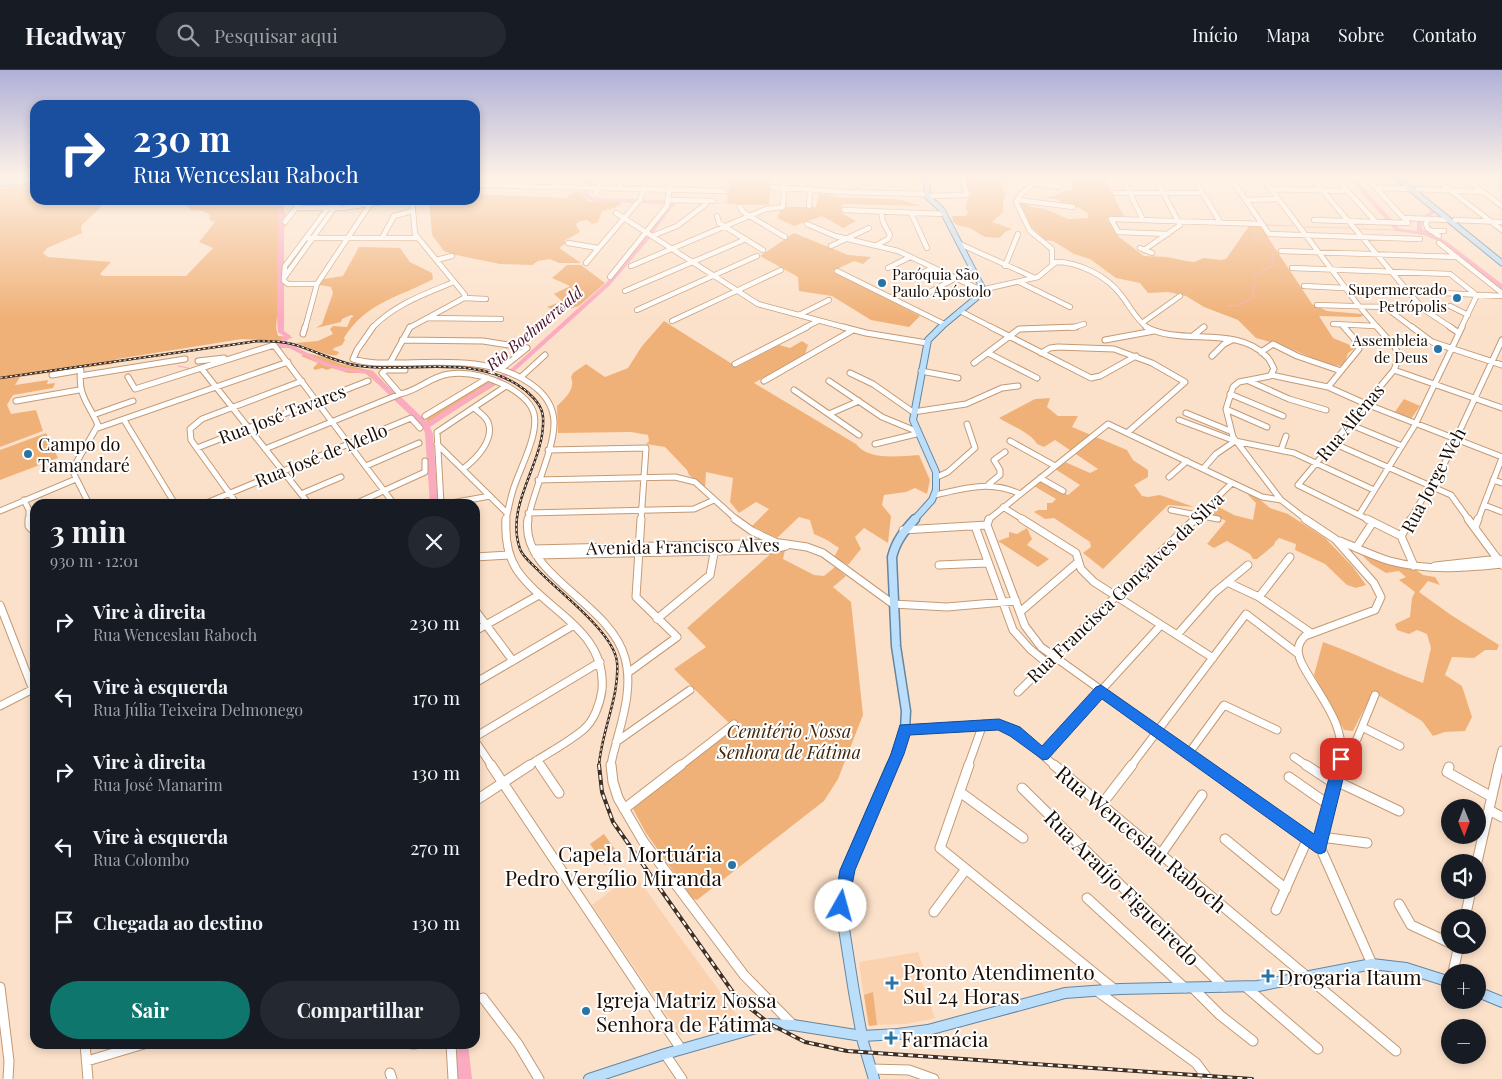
<!DOCTYPE html>
<html lang="pt">
<meta charset="utf-8">
<style>
body{margin:0;font-family:"Playfair Display",serif;background:#242831;color:#f1f3f6;height:100vh;display:flex;flex-direction:column;font-size:19px;white-space:nowrap}
*{box-sizing:border-box;margin:0}
p{font-size:16px;color:#9ea1a6}
.icon{flex:none;width:28px;height:28px;fill:none;stroke:currentColor;stroke-width:2;stroke-linecap:round;stroke-linejoin:round}
.map{position:relative;flex:1;overflow:hidden}
.drawer{position:absolute;left:30px;top:429px;width:450px;height:550px;display:flex;flex-direction:column;background:#171b24;border-radius:15px;box-shadow:0 2px 8px #0003}
.drawer>*{flex:none}
.banner{position:absolute;left:30px;top:30px;width:450px;height:105px;border-radius:15px;box-shadow:0 2px 8px #0003;background:#1a4fa0;color:#fff;overflow:hidden}
.needle{width:32px;rotate:179deg}
.tools{position:absolute;left:1441px;top:729px;display:grid;gap:10px}
.tools a{display:grid;place-items:center;width:45px;height:45px;border-radius:50%;background:#171b24;box-shadow:0 2px 8px #0003;font-size:25px}
.pin{position:absolute;display:grid;place-items:center;width:42px;height:42px;color:#fff;margin:-21px;border-radius:10px;box-shadow:0 2px 8px #0006}
.me{position:absolute;width:55px;margin:-28px;rotate:7deg;stroke-linejoin:round;filter:drop-shadow(0 0 4px #0008)}
.turn{display:flex;align-items:center;gap:18px;height:105px;padding:0 20px;font-size:22px}
.turn .icon{width:65px;height:65px;stroke-width:2.5}
.turn b{display:block;font-size:35px;line-height:42px}
.round{display:grid;place-items:center;flex:none;width:52px;height:52px;border-radius:26px;background:#242831}
.head{display:flex;align-items:center;justify-content:space-between;height:85px;padding:0 20px}
h1{font-size:30px;font-weight:700;line-height:38px}
.button{display:flex;gap:10px;margin-top:auto;padding:10px 20px}
.button a{flex:1;height:58px;border-radius:30px;background:#0f766e;color:#fff;font-size:20px;font-weight:700;line-height:58px;text-align:center}
.button a+a{background:#242831;color:#f1f3f6}
ul{padding:0;list-style:none}
li{display:flex;align-items:center;gap:15px;height:75px;padding:0 20px}
li div{flex:1}
li b{display:block;font-size:19px}
li em{font-style:normal}
header{display:flex;align-items:center;gap:30px;box-sizing:border-box;height:70px;padding:0 25px;background:#171b24;border-bottom:1px solid #363941}
header strong{font-size:24px}
nav{display:flex;gap:28px;margin-inline-start:auto;font-size:18px}
.search{width:350px;height:45px;background:#242831;display:flex;align-items:center;gap:12px;box-sizing:border-box;padding:0 18px;border-radius:28px;color:#9ea1a6;font-size:19px}
.map>svg:first-child{display:block}
</style>
<header>
<strong>Headway</strong>
<div class="search"><svg class="icon" aria-label="search" viewBox="0 0 24 24"><circle cx="10" cy="10" r="6"/><path d="M15 15l6 6"/></svg>Pesquisar aqui</div>
<nav><a>Início</a><a>Mapa</a><a>Sobre</a><a>Contato</a></nav>
</header>
<div class="map">
<svg width="1502" height="1009" viewBox="0 0 1502 1009">
<rect width="100%" height="100%" fill="#fce1ca"/>
<path fill="#fad2af" d="M634,803L666,848L737,945L680,965L592,835Z
M918,882L924,899L918,901L935,948L907,954L868,955L859,892Z"/>
<path fill="#f0b178" d="M731,107H771L769,135L727,134Z
M964,107L1023,109L1021,110L1008,111L1000,114L1006,124L1003,133V142L992,152L1012,159L1005,162L999,168L985,167L970,158L957,155L953,152L952,146H966L968,143C964,136 967,130 971,124Z
M1072,107H1104C1112,120 1116,133 1124,146L1107,149L1119,167L1144,186L1167,187L1186,191L1194,192L1204,188L1220,190L1226,189L1249,156L1254,154L1261,157L1312,234L1327,241L1362,244L1363,246L1359,247L1319,246L1333,268L1350,275L1354,279L1348,283L1345,292L1341,296L1329,295L1284,276L1256,268L1238,250L1204,237L1186,226L1168,222L1148,223L1140,213L1116,208L1090,189L1074,184L1053,171L1045,170L1031,157L1020,134L1023,132L1031,137L1045,139L1068,149L1088,148V144C1080,134 1065,138 1057,129L1042,128L1055,126L1062,122L1072,120Z
M35,111V130H108L81,156L82,163L47,178L43,183L48,187L111,192L100,204L103,206H186L213,178L199,172L215,152L210,150L209,144C198,136 192,147 184,130H284L283,140L286,144L281,154H287L281,163L283,165L280,169L284,171L282,174C285,182 281,190 283,198L279,201L280,209L276,258L278,266L293,267L284,271L242,269L117,289L112,294L20,307L15,315L48,310L47,314L55,313L53,318L13,325L7,335L11,344L36,340L43,361L0,377V115Z
M575,122H579L589,132L617,131L622,133L614,138L602,141L598,152L592,154L587,150L578,152L576,155L580,162L564,171L566,173L559,178L581,193H559L550,189L538,191L532,195L500,194L456,185L444,181L432,165L429,130H475V124L567,128L569,124Z
M819,123L844,128L897,129L921,136L844,134L841,136L842,143L856,151L843,158L822,146L794,156L777,148L782,137H816Z
M794,163L848,185L871,187L863,194L854,191L833,201L920,246L909,257L871,250L832,226L799,221L798,207L760,186Z
M359,177L400,178L410,192L432,203L433,209C398,228 366,232 344,268L345,270L342,275L334,278L333,280L339,282L337,285C330,288 305,275 295,273L318,271L333,264L330,259L333,256L347,257L351,248L354,246L351,245L342,249L341,252L316,258L322,254L333,223L331,217L320,215L319,213L324,209L343,206Z
M567,195H581L605,213L579,236L559,242L547,237L562,231L554,224L570,216L552,208Z
M664,251L737,297L779,275L790,278L802,271L808,275L805,284L754,313L856,374C869,391 899,386 919,385L930,410L927,424L915,418L906,422L884,425L882,435L891,446L888,473L864,458L855,467L861,479L848,495L834,487L839,478L827,470L814,464L810,450L799,447L777,468L752,456L769,439L756,432L739,443L730,432L733,408L706,402L705,418L689,405L687,400L665,377L646,374L649,371L648,365L631,362L558,363L557,336C565,328 576,319 571,307L573,303L586,294L605,307L628,298L642,276Z
M307,283L327,288L341,294L373,301L393,322L389,323L365,303H348L332,298L327,300L322,298L315,300L313,298L318,293L301,286Z
M486,311L497,314L436,352L427,353L426,349Z
M1050,328L1047,337L1058,346H1078L1072,357L1127,380L1133,390L1148,400V407L1134,415L1142,426L1148,427L1160,425L1194,437L1168,435L1103,499L1083,483L1091,477L1090,472L1054,448L1045,449L1034,442L1038,440H1047V433H1052L1056,429L1034,416L1040,410L1068,425L1080,415L1055,399L1065,392L1090,403L1098,399L1055,370L1044,377L1037,374C1031,363 1010,355 999,348L1035,329Z
M1404,329L1420,336L1411,349L1394,343Z
M46,363L58,388L0,410V380Z
M1252,423L1270,438L1288,444L1325,468L1353,497L1366,515L1356,518L1347,515L1325,494L1295,480L1296,474L1279,468L1275,472L1274,475L1257,489H1253L1250,484L1227,471L1214,478L1207,474L1226,451L1206,441L1213,434L1234,445L1253,450L1256,433L1248,425Z
M1027,458L1032,469L1027,475L1049,489L1038,497L998,471L1009,467V462L1017,464Z
M785,480L783,489L814,505L824,506L835,497L846,506L833,517L851,532L863,645L838,709L824,731L697,830L693,829L646,763L633,739L732,656L674,599L706,577L687,558L774,481Z
M1362,485L1416,500L1423,505L1435,507L1440,515L1428,511L1419,522L1451,545L1499,575L1497,580H1485L1474,588L1452,587L1445,605L1462,616L1472,647L1465,661L1445,662L1433,666L1422,651L1373,622L1353,661L1344,660L1314,605L1323,572C1357,584 1389,601 1423,613L1431,578L1427,564L1417,560L1409,564L1397,560L1395,554L1410,547L1412,528L1415,522L1399,510L1406,507L1399,501L1386,503L1371,494Z
M604,764L619,785L605,795L590,774Z
M873,922L877,955L869,956L864,925Z"/>
<g fill="none" stroke-linecap="round" stroke-linejoin="round">
<path stroke="#fbabbf" stroke-width="1" d="M713,133H725L731,115L746,107
M1266,155L1293,156
M1304,157L1351,158
M1358,159L1398,160
M1228,236L1239,235L1252,228L1255,216L1253,212L1254,206L1273,195V179L1256,166L1253,160L1256,155
M274,273L280,275
M178,296L192,299"/>
<path fill="#fbabbf" fill-rule="evenodd" d="M590,107H595L593,111L594,117L587,124L594,128L664,130L667,132L664,134L591,131L581,124L588,117L587,111Z
M1348,107H1353L1400,159L1417,161V152L1422,151V159L1446,171L1502,214V219L1442,173L1424,165L1396,161Z
M278,130H284V261L291,266L284,274L292,275L327,293L345,298L372,301L394,322V326H390L368,304L342,301L323,295L289,278H279L276,276L284,266L278,262L277,247Z
M670,131H674L675,134L653,163H649L648,162L669,134Z
M1433,139L1438,140L1425,150H1421V148Z
M646,166L651,167L610,215L516,300L430,357L433,364L438,434H430L425,364L423,357L394,330V326H400L427,352L512,298L606,213Z
M455,974H468L472,1009H458Z"/>
<g stroke="#c39a75" stroke-width="6">
<path id="minor-far3" d="M701,107L728,108
M820,107H839
M858,107V116
M1122,107L1143,150
M1193,107L1220,152
M1230,107L1269,164L1420,169
M1262,107L1359,236L1378,258
M1311,107L1423,239L1452,258
M1335,107L1376,152
M1366,107L1408,153
M1433,107L1502,160
M1463,107L1502,136
M1493,107L1502,113
M926,110H963L967,125L927,126
M1035,113L1022,123L1016,132L1030,161L1052,179V194
M1035,113L1059,117L1061,111
M890,114L891,107
M475,115L724,121
M527,116L532,107
M555,117L560,107
M577,117L582,107
M772,117L845,122L926,124
M1377,118L1411,119
M619,119L623,107
M1271,119L1348,121
M1417,119L1482,122
M1115,123H1202
M596,124L602,107
M412,130L415,164L465,225L464,228
M640,130L647,107
M668,130L713,131
M1018,130L1073,137
M1245,130L1278,129
M809,136L810,118
M740,137L743,142L785,167
M296,138H343L396,130
M844,140L944,144
M616,143L758,234L847,258
M911,143L927,178
M717,146L719,153L763,180
M1405,148L1449,150
M1429,149L1426,153L1427,158L1439,166
M1314,150L1408,153
M1455,150L1502,152
M285,152L302,130
M807,154L835,166L898,181L981,220L1038,207L1056,192C1079,192 1107,206 1121,225C1130,236 1136,250 1148,258
M1431,161H1444
M1168,164L1118,162L1111,149L1262,154
M652,166L677,156L706,134
M306,168H418
M382,168L394,146L413,141
M568,173L598,178
M1439,173L1502,223
M960,174L1035,208
M877,175L888,169L890,165L883,152L881,142
M831,176L869,158
M1140,178L1152,183
M1144,180L1180,155L1155,107
M1281,181L1457,187
M436,190L452,186
M586,193L637,133
M631,196L766,139L783,137L785,107
M1005,196L1018,164
M888,198L910,187
M1292,198L1450,204L1474,223
M837,201L944,254
M284,207L285,196L334,130
M610,207L667,136L671,107
M284,208L340,130
M284,208V211L288,214H317
M910,209L932,198
M1019,212L1070,237
M1304,216L1502,226
M625,221L746,169
M928,223L954,209
M464,228L486,229
M1317,235L1385,237L1413,258
M1450,236L1468,245
M637,240L757,186
M960,241L993,258
M799,245L829,230
M427,248L501,249
M672,251L781,200
M1142,253L1180,226
M1333,254L1375,256
M1342,255L1345,258
M305,258L317,214L373,130
M372,258C395,234 425,224 454,212
M409,258L464,228
M804,258L818,251
M1072,258L1084,254
M1461,258L1477,225"/>
</g>
<g stroke="#c39a75" stroke-width="7">
<path id="minor-far2" d="M373,257L357,280L353,289C369,294 386,293 402,293C445,292 494,288 531,314C544,323 553,335 554,351C555,379 533,420 528,450
M843,257L866,263L927,273
M991,257L1091,308L1100,306L1136,286
M1146,257C1180,276 1237,255 1266,286C1270,289 1272,295 1274,299L1270,306L1239,312L1233,317L1226,339L1233,367L1281,430L1307,450
M1412,257L1432,272L1502,295
M1450,257L1459,263
M303,264L305,257
M1194,265L1204,257
M402,270L483,271L527,278
M1105,270L1154,261
M1261,282L1273,274L1297,286L1341,301
M988,283L1037,308
M1041,283L1050,278L1058,277L1114,279L1152,293L1185,312L1127,363
M1212,286L1224,274L1232,270
M198,291L224,288
M390,293L410,257
M974,293L1019,259L1076,257
M735,294L807,257
M201,298L309,434
M501,299L527,278
M1394,300L1502,338
M921,301L958,308
M850,303L873,314L913,342L966,334L1002,318L1018,316
M52,305L81,300C77,325 89,334 98,355L72,400L89,434
M1271,305L1328,317L1366,334L1502,387
M80,306L185,289
M128,307L135,319L274,275L394,434
M521,307L545,285
M764,311L853,260
M829,311L882,347L916,361
M1249,311L1289,329L1326,340
M1328,317L1359,279L1357,272L1344,257
M794,320L859,365
M400,324L382,303L386,300H405
M1230,324L1283,346
M16,331L79,320
M1226,339L1267,357
M1186,343L1230,361
M829,344L859,331
M93,345L133,331
M425,346L488,308
M124,350L175,434
M1179,350L1235,371L1294,383L1374,420
M1349,354L1402,376
M98,358L288,292
M1010,371L1055,396
M1333,373L1451,425L1469,450
M437,374L506,442
M875,374L916,364
M197,378L368,311
M265,379L400,324C418,321 431,306 449,304C468,301 488,307 505,315C516,321 531,331 534,344C539,365 519,400 513,420C510,430 508,440 506,450
M548,380L646,378L641,450
M1281,380L1286,366
M366,396L419,373
M463,399C476,389 495,370 488,352C486,347 479,342 474,338
M1203,399L1216,384L1235,371
M937,407L948,402L975,378L967,354
M1169,407L1187,391
M1040,408L1063,421
M538,410L675,407L695,412L737,450
M1493,410L1502,413
M989,414L1000,405V400L994,390L1005,382
M301,424L341,407
M935,425C965,418 991,410 1020,424
M24,430L29,440V450
M204,434L411,348L420,358
M237,434L191,370L190,359L202,349L302,311
M355,434L425,402V391
M441,434L437,362L506,316
M446,434L490,426
M1484,435L1502,442
M1003,437L1024,450
M1171,440L1218,449
M0,441L76,409
M528,443L694,439L714,430
M1359,445L1415,355L1462,257
M988,450L1108,354L1262,427L1281,430
M1194,450L1232,413
M1369,450L1298,415L1394,300L1399,287L1395,277L1377,257
M1410,450L1427,421L1434,416L1502,270
M1478,450L1502,388"/>
</g>
<g stroke="#c39a75" stroke-width="9">
<path id="minor-far1" d="M29,449V456L35,462
M506,449C505,467 507,485 517,500C546,542 607,560 602,620C600,634 594,651 583,660C566,674 546,684 528,696
M528,449C519,505 610,532 625,588C632,613 625,641 618,666C616,676 612,685 611,696
M735,449L752,461L775,472
M1022,449L1076,483L1081,499L1094,512L1213,588
M1305,449L1335,469L1374,513L1381,527L1375,540L1305,566C1296,575 1297,583 1302,594C1320,628 1348,655 1340,696
M1367,449L1401,466
M1411,449L1401,466L1414,496
M1468,449L1502,495
M987,455L1025,556L1041,577L1207,696
M987,455L989,449
M975,456L1013,560L1030,579L1047,593
M1475,457L1478,449
M903,460L987,455
M1340,471C1357,478 1373,486 1390,491C1427,501 1465,498 1502,494
M1356,478L1373,452
M533,479L780,473L807,477L823,483L893,534L947,537L1016,531
M536,485L769,480L786,476
M475,487L509,485
M939,495L987,493
M1435,496L1499,489
M1229,513L1259,527L1311,563
M1259,527L1290,487
M0,535L35,625
M475,540L513,591
M1020,542L1077,493
M657,549L710,505L715,478
M475,561L539,525
M1177,565L1214,523L1248,495
M629,602L677,567L636,527L641,449
M475,613L574,555
M1018,622L1195,449
M0,636L35,618
M1362,657L1400,676
M905,659L992,654C1018,658 1036,680 1055,696
M475,667L600,592
M475,671L492,696
M616,672L690,620
M1189,683L1224,635L1277,660
M1043,684L1161,555
M1294,687L1307,696
M1342,688L1357,669L1375,625
M537,690L541,696
M680,696L734,654
M968,696L983,654
M1131,696L1246,544L1297,583
M1498,696L1502,680"/>
</g>
<g stroke="#c39a75" stroke-width="11">
<path id="minor" d="M491,695L681,979
M540,695L559,723
M611,695L613,712L618,728L643,771L744,905L793,955
M969,695L940,778L1114,919
M1054,695L1396,981
M1205,695L1320,777
M1306,695L1335,714
M1341,695L1320,777L1372,894
M1449,697L1447,702L1492,727
M1289,707L1329,735
M1336,711L1399,741
M1022,718L1224,917
M960,722L1023,768
M475,731L530,695
M1102,734L1132,695
M624,739L681,695
M1489,740L1502,747
M1321,767L1367,773
M1225,769L1286,819
M1161,784L1202,725
M1477,792L1499,695
M1087,828L1185,918
M1399,834L1411,855L1450,873
M1276,840L1308,768
M934,842L966,799
M1465,848L1471,820
M1453,902L1459,875
M0,917L9,991L8,1009
M1246,917L1318,979
M1193,918L1220,945L1253,971
M1097,921L1196,993L1208,1009
M483,928L518,974L539,1009
M85,974L88,1009
M412,974H415
M451,974L453,1009
M665,984L682,1009
M87,991L144,974
M871,999L909,1000L934,1009
M390,1003L392,1009"/>
</g>
<g stroke="#6586a1" stroke-width="7">
<path id="major-far3" d="M923,107L927,112V126L942,140L982,217L976,228L940,258
M1396,107L1502,193
M0,113L35,110"/>
</g>
<g stroke="#6586a1" stroke-width="8">
<path id="major-far2" d="M914,450L932,430L936,420V402L913,350L928,270L941,257"/>
</g>
<g stroke="#6586a1" stroke-width="11">
<path id="major-far1" d="M892,696L905,659L906,641L896,576L892,487C896,471 904,461 915,449"/>
</g>
<g stroke="#6586a1" stroke-width="12">
<path id="major" d="M1478,922L1502,932
M589,1009L665,984L770,954L793,955L862,966L898,964L928,960L1065,923L1120,919L1258,916L1372,894L1406,898L1450,912
M874,1009L863,972L854,922L842,846V827L847,799L892,695"/>
</g>
<use href="#minor-far3" stroke="#fff" stroke-width="4.5"/>
<use href="#minor-far2" stroke="#fff" stroke-width="5"/>
<use href="#minor-far1" stroke="#fff" stroke-width="7"/>
<use href="#minor" stroke="#fff" stroke-width="9"/>
<use href="#major-far3" stroke="#bbdefa" stroke-width="5"/>
<use href="#major-far2" stroke="#bbdefa" stroke-width="6"/>
<use href="#major-far1" stroke="#bbdefa" stroke-width="8"/>
<use href="#major" stroke="#bbdefa" stroke-width="10"/>
<g stroke="#3f2e21" stroke-width="2.5">
<path id="rail-far1" d="M0,308L258,271C270,271 281,271 292,274C315,280 336,293 360,296C415,303 477,283 525,320C533,327 542,335 543,347C546,392 504,433 520,479C523,487 531,493 537,499C557,521 614,562 617,592C620,626 601,662 599,696"/>
</g>
<g stroke="#3f2e21" stroke-width="4">
<path id="rail" d="M599,695L602,722L613,752L737,928L770,954L805,972L847,981L1252,1009"/>
</g>
<use href="#rail-far1" stroke="#fff" stroke-width="1" stroke-dasharray="2.5" stroke-linecap="butt"/>
<use href="#rail" stroke="#fff" stroke-width="2" stroke-dasharray="5" stroke-linecap="butt"/>
</g>
<linearGradient id="sky" x2="0" y2="1"><stop stop-color="#afb0d8"/><stop offset="0.43" stop-color="#fef2e7"/><stop offset="1" stop-color="#fef2e7" stop-opacity="0"/></linearGradient>
<rect width="1502" height="248" fill="url(#sky)"/>
<path fill="#1a73e8" stroke="#114b97" d="M1101,615L1314,764L1334,689L1336,684L1341,683L1346,684L1348,689L1325,782L1320,784L1315,782L1102,629L1048,689L1043,690L1010,666L998,660L910,665L904,684L855,800L847,841L841,844L836,841L834,836L840,800L891,684L900,655L999,649L1020,657L1042,676L1096,617Z"/>
<g fill="#2974a7" stroke="#fff" stroke-width="2">
<circle cx="882" cy="213" r="5"/>
<circle cx="1457" cy="228" r="5"/>
<circle cx="1438" cy="279" r="5"/>
<circle cx="28" cy="384" r="5"/>
<circle cx="732" cy="795" r="5"/>
<path d="M1265.5 898.5h5v5h5v5h-5v5h-5v-5h-5v-5h5z"/>
<path d="M889.5 905.5h5v5h5v5h-5v5h-5v-5h-5v-5h5z"/>
<circle cx="586" cy="941" r="5"/>
<path d="M888.5 960.5h5v5h5v5h-5v5h-5v-5h-5v-5h5z"/>
</g>
<g text-anchor="middle" dominant-baseline="central" stroke-width="4" stroke-linejoin="round" paint-order="stroke">
<g font-size="15" fill="#1b0c01" stroke="#fff" text-anchor="end">
<text x="892" y="204" text-anchor="start">Paróquia São<tspan x="892" dy="17">Paulo Apóstolo</tspan></text>
<text x="1447" y="219">Supermercado<tspan x="1447" dy="17">Petrópolis</tspan></text>
<text x="1428" y="270">Assembleia<tspan x="1428" dy="17">de Deus</tspan></text>
</g>
<g font-size="16" font-style="italic" fill="#4c1026" stroke="#fff">
<text transform="translate(534 258) rotate(-40)">Rio Boehmerwald</text>
</g>
<g font-size="18" fill="#1b0c01" stroke="#fff">
<text transform="translate(282 344) rotate(-21)">Rua José Tavares</text>
<text transform="translate(1350 352) rotate(-50)">Rua Alfenas</text>
<text transform="translate(321 385) rotate(-22)">Rua José de Mello</text>
<text transform="translate(1433 410) rotate(-62)">Rua Jorge Weh</text>
<text transform="translate(683 476) rotate(-1)">Avenida Francisco Alves</text>
<text transform="translate(1125 517) rotate(-44)">Rua Francisca Gonçalves da Silva</text>
</g>
<g font-size="18" fill="#1b0c01" stroke="#fff" text-anchor="start">
<text x="38" y="374">Campo do<tspan x="38" dy="21">Tamandaré</tspan></text>
</g>
<g font-size="18" font-style="italic" fill="#432608" stroke="#fff">
<text x="789" y="661">Cemitério Nossa<tspan x="789" dy="21">Senhora de Fátima</tspan></text>
</g>
<g font-size="21" fill="#1b0c01" stroke="#fff">
<text transform="translate(1142 768) rotate(40)">Rua Wenceslau Raboch</text>
<text transform="translate(1123 817) rotate(45)">Rua Araújo Figueiredo</text>
</g>
<g font-size="21" fill="#1b0c01" stroke="#fff" text-anchor="start">
<text x="722" y="783" text-anchor="end">Capela Mortuária<tspan x="722" dy="24">Pedro Vergílio Miranda</tspan></text>
<text x="903" y="901">Pronto Atendimento<tspan x="903" dy="24">Sul 24 Horas</tspan></text>
<text x="1278" y="906">Drogaria Itaum</text>
<text x="596" y="929">Igreja Matriz Nossa<tspan x="596" dy="24">Senhora de Fátima</tspan></text>
<text x="901" y="968">Farmácia</text>
</g>
</g>
</svg>
<div class="tools">
<a><svg class="needle" viewBox="-14 -14 28 28"><path d="M0-13l5 13h-10z" fill="#e53935"/><path d="M0 13l5-13h-10z" fill="#9ea1a6"/></svg></a>
<a><svg class="icon" aria-label="sound" viewBox="0 0 24 24"><path d="M4 9h4l5-4v14l-5-4H4zM17 9q2 3 0 6"/></svg></a>
<a><svg class="icon" aria-label="search" viewBox="0 0 24 24"><circle cx="10" cy="10" r="6"/><path d="M15 15l6 6"/></svg></a>
<a>+</a>
<a>−</a>
</div>
<div class="pin" style="left:1341px;top:689px;background:#d93025"><svg class="icon" aria-label="arrive" viewBox="0 0 24 24"><path d="M6 21V4h12l-3 4 3 4H6"/></svg></div>
<svg class="me" style="left:841px;top:836px" viewBox="-20 -20 40 40"><circle r="19" fill="#fff"/><path d="M0-13L10 11 0 6-10 11z" fill="#1a73e8"/></svg>
<div class="banner">
<div class="turn"><svg class="icon" aria-label="right" viewBox="0 0 24 24"><path d="M7 20v-9h11M14 6l5 5-5 5"/></svg><div><b>230 m</b>Rua Wenceslau Raboch</div></div>
</div>
<section class="drawer">
<div class="head"><div><h1>3 min</h1><p>930 m · 12:01</p></div><a class="round"><svg class="icon" aria-label="close" viewBox="0 0 24 24"><path d="M6 6l12 12M18 6L6 18"/></svg></a></div>
<ul>
<li><svg class="icon" aria-label="right" viewBox="0 0 24 24"><path d="M7 20v-9h11M14 6l5 5-5 5"/></svg><div><b>Vire à direita</b><p>Rua Wenceslau Raboch</p></div><em>230 m</em></li>
<li><svg class="icon" aria-label="left" viewBox="0 0 24 24"><path d="M17 20v-9H6M10 6l-5 5 5 5"/></svg><div><b>Vire à esquerda</b><p>Rua Júlia Teixeira Delmonego</p></div><em>170 m</em></li>
<li><svg class="icon" aria-label="right" viewBox="0 0 24 24"><path d="M7 20v-9h11M14 6l5 5-5 5"/></svg><div><b>Vire à direita</b><p>Rua José Manarim</p></div><em>130 m</em></li>
<li><svg class="icon" aria-label="left" viewBox="0 0 24 24"><path d="M17 20v-9H6M10 6l-5 5 5 5"/></svg><div><b>Vire à esquerda</b><p>Rua Colombo</p></div><em>270 m</em></li>
<li><svg class="icon" aria-label="arrive" viewBox="0 0 24 24"><path d="M6 21V4h12l-3 4 3 4H6"/></svg><div><b>Chegada ao destino</b></div><em>130 m</em></li>
</ul>
<div class="button"><a>Sair</a><a>Compartilhar</a></div>
</section>
</div>
